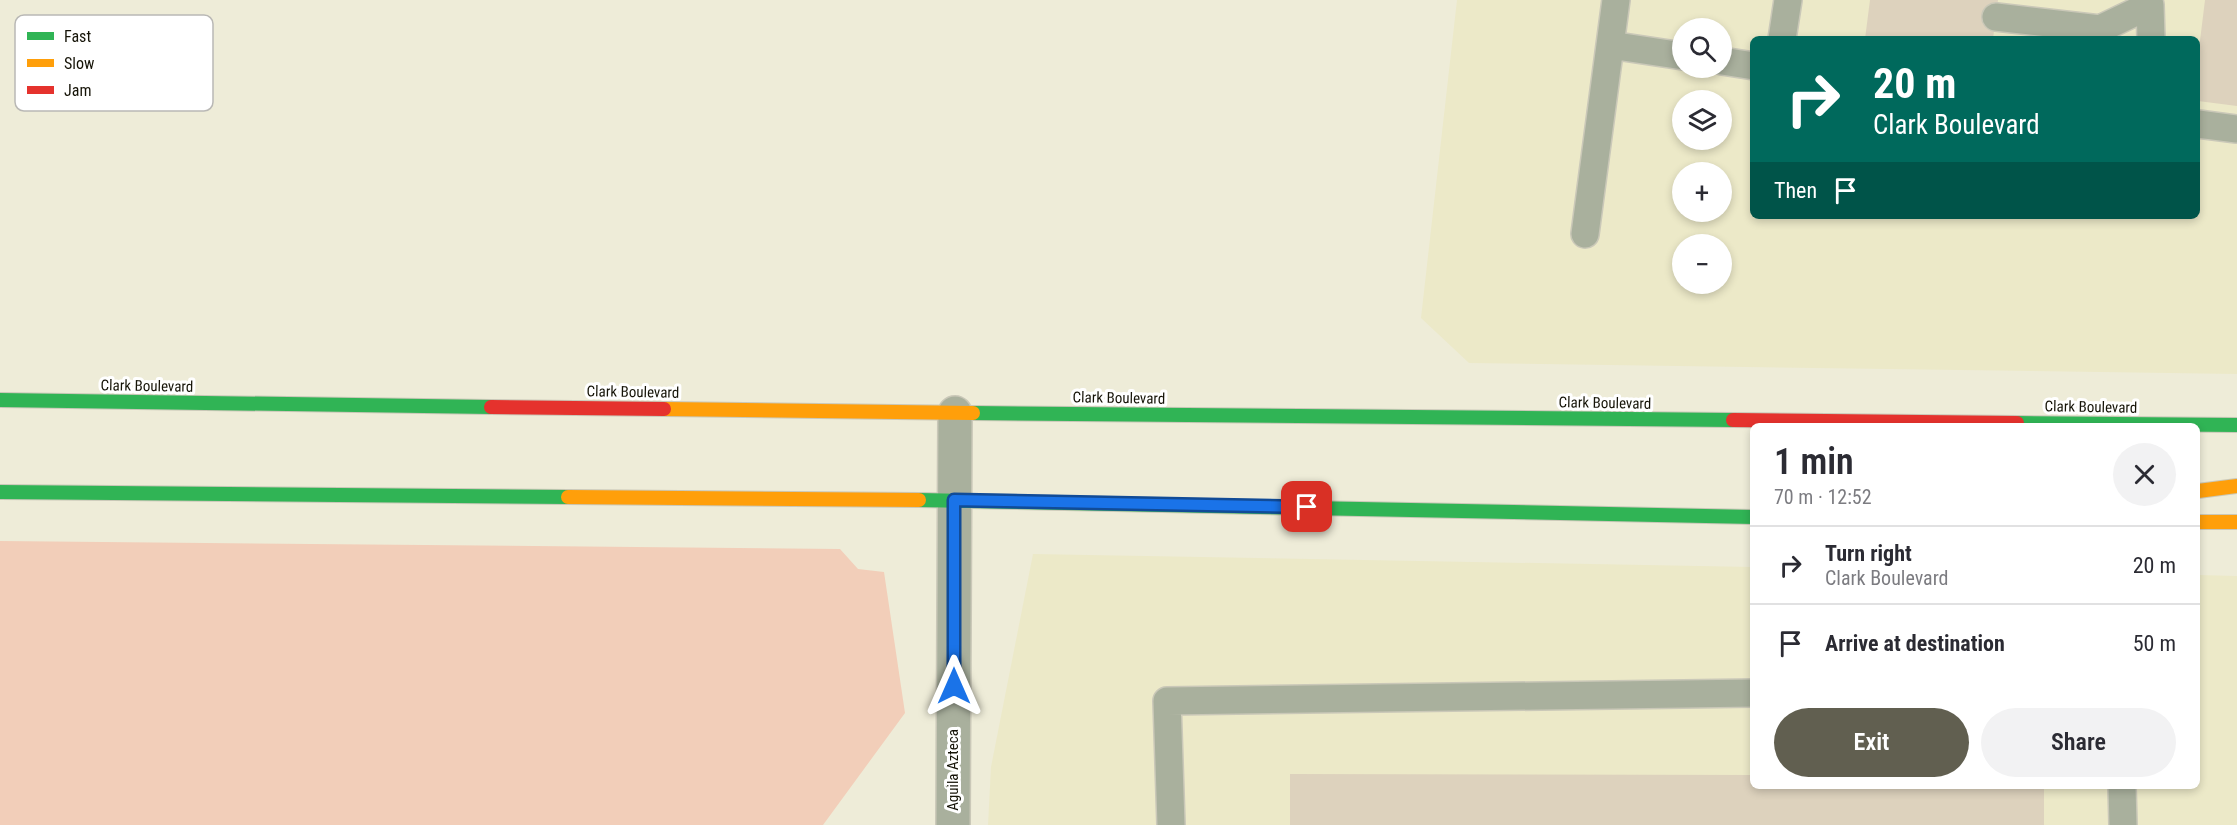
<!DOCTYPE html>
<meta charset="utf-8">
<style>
body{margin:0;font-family:"Roboto Condensed",sans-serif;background:#f2f2f3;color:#2b2b33;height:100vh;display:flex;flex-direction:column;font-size:22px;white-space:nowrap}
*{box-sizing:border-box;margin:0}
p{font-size:20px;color:#7c7c81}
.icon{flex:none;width:33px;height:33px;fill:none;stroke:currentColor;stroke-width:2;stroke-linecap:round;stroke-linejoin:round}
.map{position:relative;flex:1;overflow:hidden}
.drawer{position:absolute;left:1750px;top:423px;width:450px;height:366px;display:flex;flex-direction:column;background:#fff;border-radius:9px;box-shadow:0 3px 9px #0003}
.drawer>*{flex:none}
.top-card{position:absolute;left:1750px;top:36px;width:450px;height:183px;border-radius:9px;box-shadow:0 3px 9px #0003;background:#00695c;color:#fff;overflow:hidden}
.tools{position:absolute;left:1672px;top:18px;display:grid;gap:12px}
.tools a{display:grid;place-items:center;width:60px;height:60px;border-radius:50%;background:#fff;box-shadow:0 3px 9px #0003;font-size:30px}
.pin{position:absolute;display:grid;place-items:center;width:51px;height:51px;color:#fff;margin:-26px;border-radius:12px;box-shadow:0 3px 9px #0006}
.me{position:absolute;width:66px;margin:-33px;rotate:0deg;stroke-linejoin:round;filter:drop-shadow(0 0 4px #0008)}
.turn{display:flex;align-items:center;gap:21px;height:126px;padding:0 24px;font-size:27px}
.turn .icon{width:78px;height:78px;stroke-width:2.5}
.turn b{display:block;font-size:42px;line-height:51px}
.then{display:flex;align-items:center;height:57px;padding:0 24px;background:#0003;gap:12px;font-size:22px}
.round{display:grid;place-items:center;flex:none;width:63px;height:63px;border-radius:32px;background:#f2f2f3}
.overview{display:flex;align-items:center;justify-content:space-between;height:102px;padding:0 24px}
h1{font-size:36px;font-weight:600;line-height:45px}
.button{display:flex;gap:12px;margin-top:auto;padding:12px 24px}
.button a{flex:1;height:69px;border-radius:36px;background:#615f50;color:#fff;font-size:24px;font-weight:600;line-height:69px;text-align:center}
.button a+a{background:#f2f2f3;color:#2b2b33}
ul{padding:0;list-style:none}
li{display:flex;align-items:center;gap:18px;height:78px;padding:0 24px;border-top:2px solid #e1e1e2}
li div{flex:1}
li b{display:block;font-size:22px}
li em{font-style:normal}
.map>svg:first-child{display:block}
</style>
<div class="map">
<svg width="2237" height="825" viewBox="0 0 2237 825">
<rect width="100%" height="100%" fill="#eeecd8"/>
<path fill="#ece9c8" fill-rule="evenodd" d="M1457,0H2237V374L1469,363L1421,318ZM1683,28H1722V68H1683ZM1754,39H2198V216H1754ZM1683,100H1722V140H1683ZM1683,172H1722V212H1683ZM1683,244H1722V284H1683Z
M1033,554L1753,567L1754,786H2198V575L2237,576V825H988L991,767Z"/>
<path fill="#f2ceb9" d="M0,541L840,549L858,569L884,572L905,713L823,825H0Z"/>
<path fill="#ddd2bd" d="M1870,0H1998L1993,39H1865Z
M2205,0H2237V106L2198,101V57Z
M1290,774L1754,775V786H2044V825H1290Z"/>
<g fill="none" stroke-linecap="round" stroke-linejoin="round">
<g stroke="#cac8b8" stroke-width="30">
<path id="lane" d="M2143,0L2150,5L2151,39
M1996,17L2100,29L2150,5
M1782,39L1788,0
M1610,45L1683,56
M1722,61L1754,66
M2198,124L2237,129
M1585,234L1616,0
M2122,786L2123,825
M1171,825L1167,701L1754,693"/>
</g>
<g stroke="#cac8b8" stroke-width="36">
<path id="street" d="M953,825L955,413"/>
</g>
<g stroke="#cac8b8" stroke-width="16">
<path id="fast" d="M0,400L491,407
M973,413L1733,420
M2017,423L2237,425
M0,492L568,497
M919,500L1754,517"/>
</g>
<g stroke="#cac8b8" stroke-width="16">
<path id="slow" d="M664,409L973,413
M2198,491L2237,486
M568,497L919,500
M2198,522H2237"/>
</g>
<g stroke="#cac8b8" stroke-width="16">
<path id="jam" d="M491,407L664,409
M1733,420L2017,423"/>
</g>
<use href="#lane" stroke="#a9b09d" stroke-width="27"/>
<use href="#street" stroke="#a9b09d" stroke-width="33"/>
<use href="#fast" stroke="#30b455" stroke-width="14"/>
<use href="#slow" stroke="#ff9f0a" stroke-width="14"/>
<use href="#jam" stroke="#e5322d" stroke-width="14"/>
</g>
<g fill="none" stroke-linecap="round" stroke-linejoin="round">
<g stroke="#114b97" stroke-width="15">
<path id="route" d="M954,686V500L1307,507"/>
</g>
<use href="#route" stroke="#1a73e8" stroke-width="10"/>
</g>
<g text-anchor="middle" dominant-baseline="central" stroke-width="6" stroke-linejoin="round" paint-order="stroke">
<g font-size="15" fill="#151307" stroke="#fff">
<text transform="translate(147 386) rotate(1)">Clark Boulevard</text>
<text transform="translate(633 392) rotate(1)">Clark Boulevard</text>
<text transform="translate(1119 398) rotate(1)">Clark Boulevard</text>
<text transform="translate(1605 403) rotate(1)">Clark Boulevard</text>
<text transform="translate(2091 407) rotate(1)">Clark Boulevard</text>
<text transform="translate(953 770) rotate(-90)">Aguila Azteca</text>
</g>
</g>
<rect x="15" y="15" width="198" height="96" rx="9" fill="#fff" stroke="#b9b8b5" stroke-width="1.5"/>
<rect x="27" y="32" width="27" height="8" fill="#30b455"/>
<rect x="27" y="59" width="27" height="8" fill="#ff9f0a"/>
<rect x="27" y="86" width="27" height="8" fill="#e5322d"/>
<g font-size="16" fill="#151307">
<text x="64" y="42">Fast</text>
<text x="64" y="69">Slow</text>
<text x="64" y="96">Jam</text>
</g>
</svg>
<div class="tools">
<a><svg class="icon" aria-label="search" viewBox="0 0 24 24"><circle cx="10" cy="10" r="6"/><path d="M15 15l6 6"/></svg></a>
<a><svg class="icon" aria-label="layers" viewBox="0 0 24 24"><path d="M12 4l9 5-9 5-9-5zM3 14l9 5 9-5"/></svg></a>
<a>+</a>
<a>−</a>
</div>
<div class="pin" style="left:1307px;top:507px;background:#d93025"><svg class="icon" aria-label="arrive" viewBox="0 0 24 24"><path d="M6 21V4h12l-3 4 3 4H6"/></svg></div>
<svg class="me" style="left:954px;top:686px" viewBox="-20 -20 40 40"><path d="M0-17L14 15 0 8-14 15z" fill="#1a73e8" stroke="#fff" stroke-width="4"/></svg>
<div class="top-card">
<div class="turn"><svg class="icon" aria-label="right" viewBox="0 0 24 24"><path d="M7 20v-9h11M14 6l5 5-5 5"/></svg><div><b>20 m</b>Clark Boulevard</div></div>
<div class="then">Then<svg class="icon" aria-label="arrive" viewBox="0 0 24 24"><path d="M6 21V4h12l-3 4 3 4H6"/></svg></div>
</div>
<section class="drawer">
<div class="overview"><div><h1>1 min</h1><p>70 m · 12:52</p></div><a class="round"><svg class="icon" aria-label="close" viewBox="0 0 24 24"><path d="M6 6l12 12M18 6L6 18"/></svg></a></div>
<ul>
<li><svg class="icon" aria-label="right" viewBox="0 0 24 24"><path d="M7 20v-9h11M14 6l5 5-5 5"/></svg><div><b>Turn right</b><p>Clark Boulevard</p></div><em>20 m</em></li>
<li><svg class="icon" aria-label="arrive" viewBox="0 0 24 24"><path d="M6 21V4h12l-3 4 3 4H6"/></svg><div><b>Arrive at destination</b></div><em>50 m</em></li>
</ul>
<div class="button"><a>Exit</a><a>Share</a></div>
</section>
</div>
